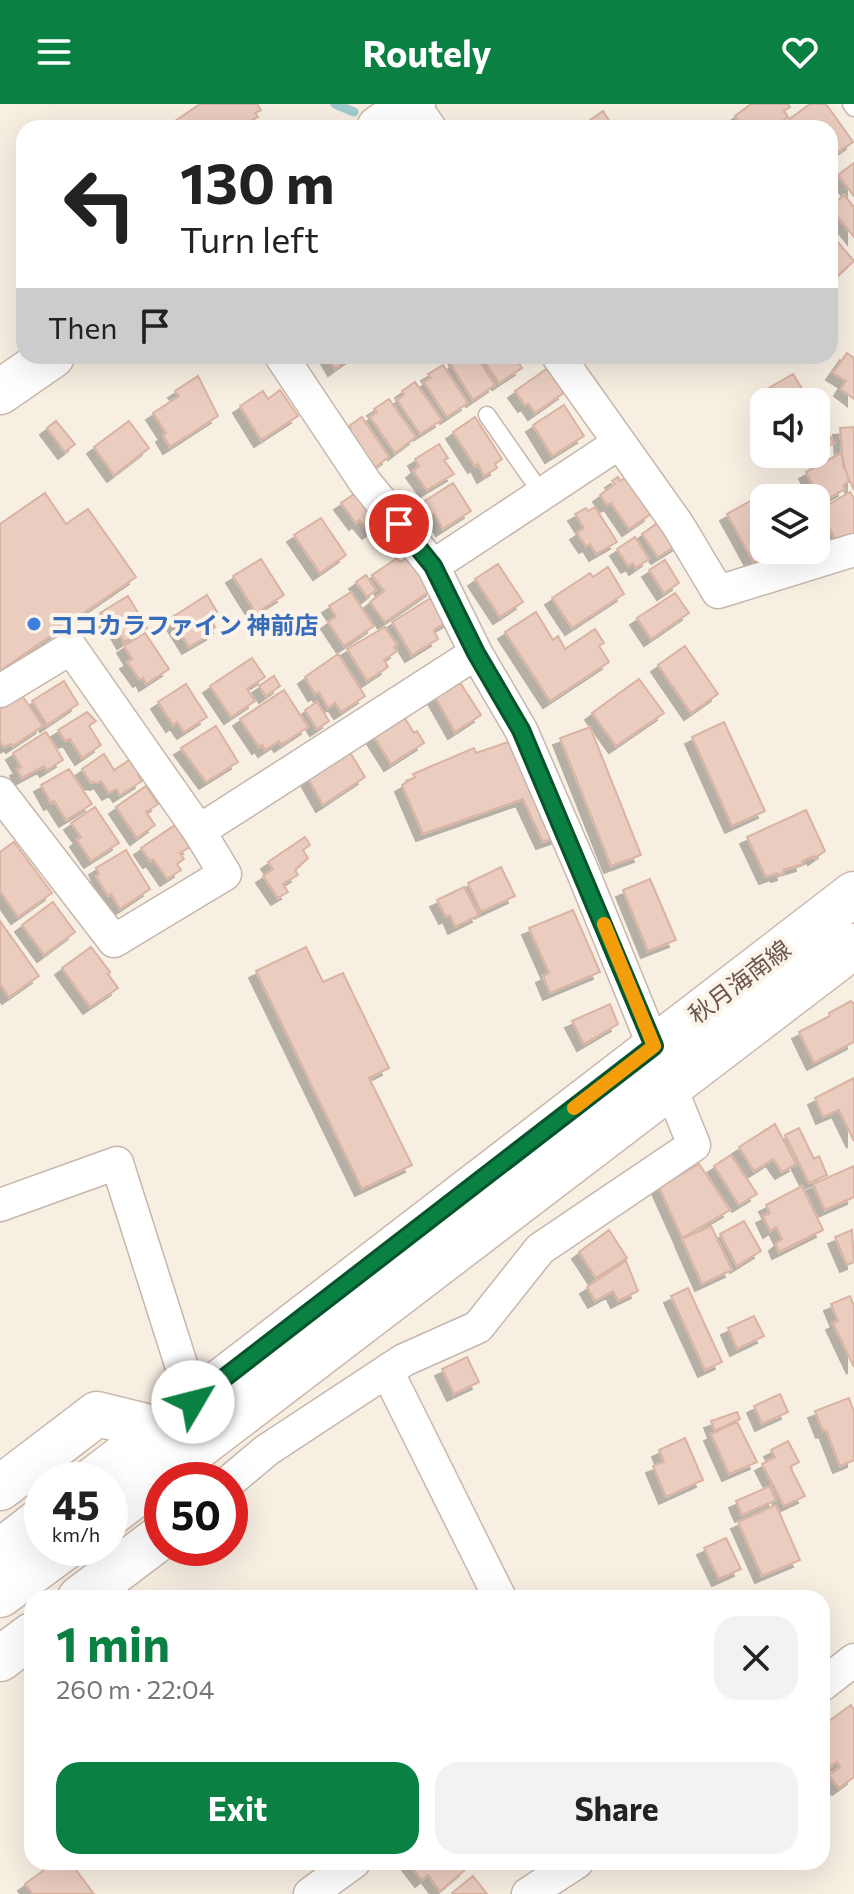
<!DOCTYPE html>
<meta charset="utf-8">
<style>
body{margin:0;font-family:Commissioner,"Noto Sans JP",sans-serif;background:#f2f2f2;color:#222;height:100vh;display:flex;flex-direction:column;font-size:30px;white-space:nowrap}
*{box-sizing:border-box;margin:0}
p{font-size:26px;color:#767676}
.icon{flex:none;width:44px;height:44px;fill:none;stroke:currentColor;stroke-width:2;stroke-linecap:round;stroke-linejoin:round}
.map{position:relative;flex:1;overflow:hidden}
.side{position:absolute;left:24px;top:1486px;width:806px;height:280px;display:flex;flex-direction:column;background:#fff;border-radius:24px;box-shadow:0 8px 32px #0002}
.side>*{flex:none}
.guide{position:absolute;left:16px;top:16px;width:822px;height:244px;border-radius:24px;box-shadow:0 8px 32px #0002;background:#fff;color:#222;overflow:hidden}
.tools{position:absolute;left:750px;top:284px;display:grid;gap:16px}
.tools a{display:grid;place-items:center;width:80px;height:80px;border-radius:16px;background:#fff;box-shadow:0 8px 32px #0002;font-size:40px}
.speed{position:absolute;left:24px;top:1358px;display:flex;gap:16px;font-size:40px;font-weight:700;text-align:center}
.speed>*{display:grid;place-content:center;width:104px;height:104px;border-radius:50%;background:#fff;box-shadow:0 8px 32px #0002;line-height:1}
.speed small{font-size:20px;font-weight:400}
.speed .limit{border:12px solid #d22;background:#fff;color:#111}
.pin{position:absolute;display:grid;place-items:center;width:68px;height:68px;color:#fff;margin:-34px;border:4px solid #fff;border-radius:50%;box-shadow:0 2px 8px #0007}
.me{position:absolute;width:88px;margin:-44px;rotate:53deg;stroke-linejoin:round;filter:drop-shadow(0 0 6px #0008)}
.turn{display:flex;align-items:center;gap:28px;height:168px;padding:0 32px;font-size:36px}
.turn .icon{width:104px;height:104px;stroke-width:2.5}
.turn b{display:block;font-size:56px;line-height:68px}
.then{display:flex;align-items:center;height:76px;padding:0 32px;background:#0003;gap:16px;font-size:30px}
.round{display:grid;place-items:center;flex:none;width:84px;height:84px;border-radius:24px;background:#f2f2f2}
.overview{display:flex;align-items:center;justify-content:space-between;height:136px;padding:0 32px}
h1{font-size:48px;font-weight:700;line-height:60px;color:#0b8043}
.button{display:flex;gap:16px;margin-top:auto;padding:16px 32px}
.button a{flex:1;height:92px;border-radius:24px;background:#0b8043;color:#fff;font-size:32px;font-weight:700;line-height:92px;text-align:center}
.button a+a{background:#f2f2f2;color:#222}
header{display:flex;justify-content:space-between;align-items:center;height:104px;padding:0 32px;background:#0b8043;color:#fff;font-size:36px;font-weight:700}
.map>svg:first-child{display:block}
</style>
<header><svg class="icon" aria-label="menu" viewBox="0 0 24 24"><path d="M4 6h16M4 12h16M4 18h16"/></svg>Routely<svg class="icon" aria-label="heart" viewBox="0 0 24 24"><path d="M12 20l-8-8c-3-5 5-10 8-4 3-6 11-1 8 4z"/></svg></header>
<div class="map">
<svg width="854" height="1790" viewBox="0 0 854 1790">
<defs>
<filter id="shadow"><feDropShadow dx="-7" dy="7" stdDeviation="0" flood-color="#0004"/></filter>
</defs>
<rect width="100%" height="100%" fill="#f8efe3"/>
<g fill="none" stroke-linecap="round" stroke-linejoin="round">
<path stroke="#a3cbcf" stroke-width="9" d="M335,0L354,8"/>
</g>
<path fill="#eacdbf" stroke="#dab3a2" stroke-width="2" filter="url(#shadow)" d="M200,0H257L261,6L255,9L258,13L237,24H180L175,17Z
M751,0H788L790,3L784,7L788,13L772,24H744L735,12Z
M810,0H826L853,38L830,54V24H793L787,17Z
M603,7L614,24H579Z
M854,59V92L838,71Z
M844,91L854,103V133L830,103Z
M830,129L854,157L832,177L830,175Z
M847,249L854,254V295L841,285L846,277L833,269Z
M329,252H353L335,265L328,253Z
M476,252L495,281L473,296L451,261L457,257L455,252Z
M481,252H514L522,264L499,279Z
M443,261L468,299L447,313L424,278L431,274L428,270Z
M548,264L565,288L535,309L528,299L525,301L515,287Z
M793,270L810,298H767L762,288Z
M198,272L218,312L170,343L163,331L166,329L153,309L179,292L175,287Z
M415,278L442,316L420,330L397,296L404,291L402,287Z
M280,286L298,312L261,336L240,302L263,287L268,295Z
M389,295L416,333L395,349L370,313L377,308L374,305Z
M564,301L584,332L552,352L533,321Z
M816,309L834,339L816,349Z
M362,313L389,353L371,366L345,329L351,325L349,322Z
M475,313L502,355L495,360L497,364L484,372L478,360L475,362L453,328Z
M56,317L75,340L65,348L47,324Z
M129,317L149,344L114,371L94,343Z
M854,323V386L843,361L840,324Z
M439,340L448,354L444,356L454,370L427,386L413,367L419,362L415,355Z
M841,349L849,377L843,381L845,385L822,398L806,368Z
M618,373L620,377L626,373L651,410L629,425L611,399L607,401L600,391L615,380L612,377Z
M453,379L471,407L443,425L434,410L425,416L417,402Z
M360,386L383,418L369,428L359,416L356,419L341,399Z
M768,387L772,394H764V446H779L754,459L727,410Z
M850,388L854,394V433L839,441L819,406Z
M45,389L66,420L88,405L136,473L0,567V420Z
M595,403L617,438L596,450L590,440L586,442L577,429L584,424L575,410L586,404L588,407Z
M321,414L346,451L320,469L294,431Z
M663,415L679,440L658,453L642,430Z
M635,433L649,455L636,464L633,459L628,462L617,445Z
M413,450L433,485L385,518L370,498L384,487L372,471L397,454L400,458Z
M261,455L284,491L256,509L233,472Z
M665,456L679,479L664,489L649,466Z
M498,460L523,498L500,513L475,475Z
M608,463L624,490L572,524L552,494L590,469L593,473Z
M366,471L376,486L367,493L356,478Z
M351,488L374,522L344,542L328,518L336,512L329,502Z
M439,489L454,514L434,526L438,535L412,551L392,518Z
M675,489L689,509L651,535L637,514Z
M207,491L217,508L209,513L215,523L211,526L213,529L189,543L171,514Z
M128,492L147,524L124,538L115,522L110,524L100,509Z
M536,508L553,536L558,532L565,545L595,525L604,539L599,542L609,558L550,597L505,528Z
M385,523L397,541L394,543L397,547L384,556L388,563L367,577L347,545Z
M145,529L169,565L146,580L143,574L140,576L127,558L132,555L124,542Z
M685,542L718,590L691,609L658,561Z
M338,550L365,592L341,608L335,599L328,604L319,588L315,590L305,573Z
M252,554L265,573L247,585L255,597L231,613L210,582Z
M274,572L280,582L266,592L259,582Z
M457,574L481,611L455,628L432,588Z
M639,575L664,609L616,642L592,609Z
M64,577L78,600L47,621L32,597Z
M186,580L207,613L184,628L177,618L173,621L158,598Z
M284,586L308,623L281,641L279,637L265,646L262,641L259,643L240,615Z
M21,590L43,622L13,642L11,640L4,643L0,638V605Z
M317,598L329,617L317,625L305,606Z
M87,608L96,617L89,622L101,641L82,654L70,635L65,637L58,626Z
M404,613L414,629L417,627L424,639L391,660L372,630Z
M724,618L765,707L732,722L692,633Z
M216,622L238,658L206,678L181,644Z
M590,623L641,751L611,762L560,634Z
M46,628L63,656L47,666L44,662L22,674L17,665L21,663L13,649Z
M517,635L561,732L543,738L523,695L423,730L402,681L415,673L413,670L474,644L476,649Z
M348,645L365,673L323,701L306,671Z
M104,650L114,666L131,655L140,669L138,671L142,677L120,691L116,685L109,689L101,677L97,679L90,678L82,665Z
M69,665L92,700L66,716L54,697L51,699L41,681Z
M146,682L158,700L146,708L155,721L137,734L116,703Z
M95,703L119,739L91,757L77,736L81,733L71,719Z
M806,706L825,747L815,754L814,752L802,757L803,760L783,766L784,769L778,771L777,769L766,773L747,733Z
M175,721L190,743L180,749L184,755L177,760L181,766L167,775L153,755L150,757L141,744Z
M305,733L310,741L303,746L308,754L295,766L298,771L283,780L288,788L278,794L263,772L273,765L268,758Z
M14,738L52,789L18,813L0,787V748Z
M126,746L150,785L120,805L111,790L108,792L96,772L99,770L96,764Z
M501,763L515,792L481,808L468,779Z
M650,775L676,836L648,847L623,786Z
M464,783L479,811L455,823L450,811L446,813L437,796Z
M53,798L75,828L44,851L22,821Z
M573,806L600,868L550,889L543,872L549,869L529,824Z
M0,817L39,872L9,893L0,880Z
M91,843L110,868L108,870L118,884L90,903L62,864Z
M306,843L323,878L343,869L389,964L369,974L412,1061L362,1085L256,867Z
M851,897L854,900V938L814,959L799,928L830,912L829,909Z
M610,900L618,920L584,940L572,917Z
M854,974V1037L839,1006L823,1013L815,994Z
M775,1020L796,1060L782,1068L773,1055L754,1067L739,1043Z
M799,1024L814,1055L819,1052L827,1071L809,1079L785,1031Z
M731,1051L757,1090L739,1101L714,1062Z
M699,1060L730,1106L682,1134L659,1083Z
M854,1062V1093L825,1106L813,1080Z
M802,1082L823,1126L779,1148L776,1140L782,1135L776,1123L770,1127L763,1112L770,1109L766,1101Z
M744,1117L761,1147L737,1162L720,1130Z
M711,1122L732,1166L702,1180L682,1135Z
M609,1126L627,1154L596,1174L579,1148Z
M852,1126L854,1158L847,1161L835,1133Z
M626,1157L638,1187L618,1197L613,1187L595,1197L587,1183Z
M688,1184L722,1258L705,1266L671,1192Z
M850,1192L854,1202V1263L833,1219L838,1217L831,1200Z
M754,1212L764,1232L737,1245L728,1224Z
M467,1253L479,1278L454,1290L442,1265Z
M780,1290L788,1308L762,1320L754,1302Z
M849,1294L854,1308V1356L840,1362L826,1326L823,1327L815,1307Z
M737,1308L740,1315L715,1327L711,1317Z
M737,1318L757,1358L729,1370L711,1330Z
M685,1334L703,1376L666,1393L653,1362L664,1358L659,1346Z
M788,1337L799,1358L790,1363L805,1392L784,1402L762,1360L775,1353L771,1346Z
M770,1382L776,1396L742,1411L736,1397Z
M776,1401L800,1456L762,1472L738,1418Z
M726,1434L741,1465L719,1475L704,1444Z
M851,1601L854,1606V1673L839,1684L829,1671L840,1663L837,1658L828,1664L822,1655L828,1649L822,1640V1613L826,1619Z
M55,1758H70L94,1790H33L25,1780Z
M408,1758H460L466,1765L440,1787L428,1771L422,1776Z
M473,1772L487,1790H453L452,1789Z"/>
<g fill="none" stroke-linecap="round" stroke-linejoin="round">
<g stroke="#c7b6ac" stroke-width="19">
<path id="lane" d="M851,0L854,4
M487,311L542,390"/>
</g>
<g stroke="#c7b6ac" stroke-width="35">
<path id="street" d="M413,0L430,24
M281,252L365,378L433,462L476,549L521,626L582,766L694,1041L540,1145L478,1223L404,1256L387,1267L500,1494
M558,252L678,421L718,488L854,446
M433,462L619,339
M0,587L71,544L199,727L225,770L114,837L0,689
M199,727L476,549
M0,1101L117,1059L193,1298
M230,1377L267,1346L387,1267
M822,1581L854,1556
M310,1790L354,1758
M528,1790L577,1758"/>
</g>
<g stroke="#ccb8ac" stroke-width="47">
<path id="secondary" d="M379,24L413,0
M0,288L52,252
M93,1376L854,790
M0,1384L97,1310L158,1325
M110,1410L854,842
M0,1448L42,1415
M0,1491L64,1444
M80,1494L162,1432
M0,1555L32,1531"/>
</g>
<use href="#lane" stroke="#fff" stroke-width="16"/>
<use href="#street" stroke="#fff" stroke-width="32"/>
<use href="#secondary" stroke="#fff" stroke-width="44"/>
</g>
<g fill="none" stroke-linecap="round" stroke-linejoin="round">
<g stroke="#07532c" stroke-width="20">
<path id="route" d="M193,1298L654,942L521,626L476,549L433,462L399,420"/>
</g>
<use href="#route" stroke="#0b8043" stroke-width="14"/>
<path stroke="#f59e0b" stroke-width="14" d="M574,1004L654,942L604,820"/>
</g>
<circle fill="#3f7fe0" stroke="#fcf3e9" stroke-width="3" cx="34" cy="520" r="8"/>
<g text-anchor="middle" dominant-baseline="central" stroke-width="8" stroke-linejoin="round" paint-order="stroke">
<g font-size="24" font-weight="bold" fill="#366cbe" stroke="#fcf3e9" text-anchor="start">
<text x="50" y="520">ココカラファイン 神前店</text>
</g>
<g font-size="24" fill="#6c564d" stroke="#fcf3e9">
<text transform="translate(739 877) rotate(-37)">秋月海南線</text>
</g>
</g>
</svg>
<div class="tools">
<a><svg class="icon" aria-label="sound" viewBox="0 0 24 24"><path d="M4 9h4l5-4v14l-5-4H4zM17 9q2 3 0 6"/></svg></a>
<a><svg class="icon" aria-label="layers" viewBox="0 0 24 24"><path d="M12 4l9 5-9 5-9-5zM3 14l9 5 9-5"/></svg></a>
</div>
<div class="speed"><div>45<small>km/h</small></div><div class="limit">50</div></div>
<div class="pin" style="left:399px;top:420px;background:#d93025"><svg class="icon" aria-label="arrive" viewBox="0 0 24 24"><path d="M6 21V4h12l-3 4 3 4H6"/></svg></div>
<svg class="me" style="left:193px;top:1298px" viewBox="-20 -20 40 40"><circle r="19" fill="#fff"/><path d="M0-13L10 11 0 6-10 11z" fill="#0b8043"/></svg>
<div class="guide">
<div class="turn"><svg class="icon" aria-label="left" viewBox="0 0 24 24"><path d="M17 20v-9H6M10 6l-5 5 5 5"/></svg><div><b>130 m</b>Turn left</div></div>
<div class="then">Then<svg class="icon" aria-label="arrive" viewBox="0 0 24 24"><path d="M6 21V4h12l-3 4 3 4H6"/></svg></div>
</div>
<section class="side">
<div class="overview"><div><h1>1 min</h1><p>260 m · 22:04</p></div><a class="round"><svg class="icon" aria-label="close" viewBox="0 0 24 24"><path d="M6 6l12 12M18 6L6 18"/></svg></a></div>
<div class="button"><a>Exit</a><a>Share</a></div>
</section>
</div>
